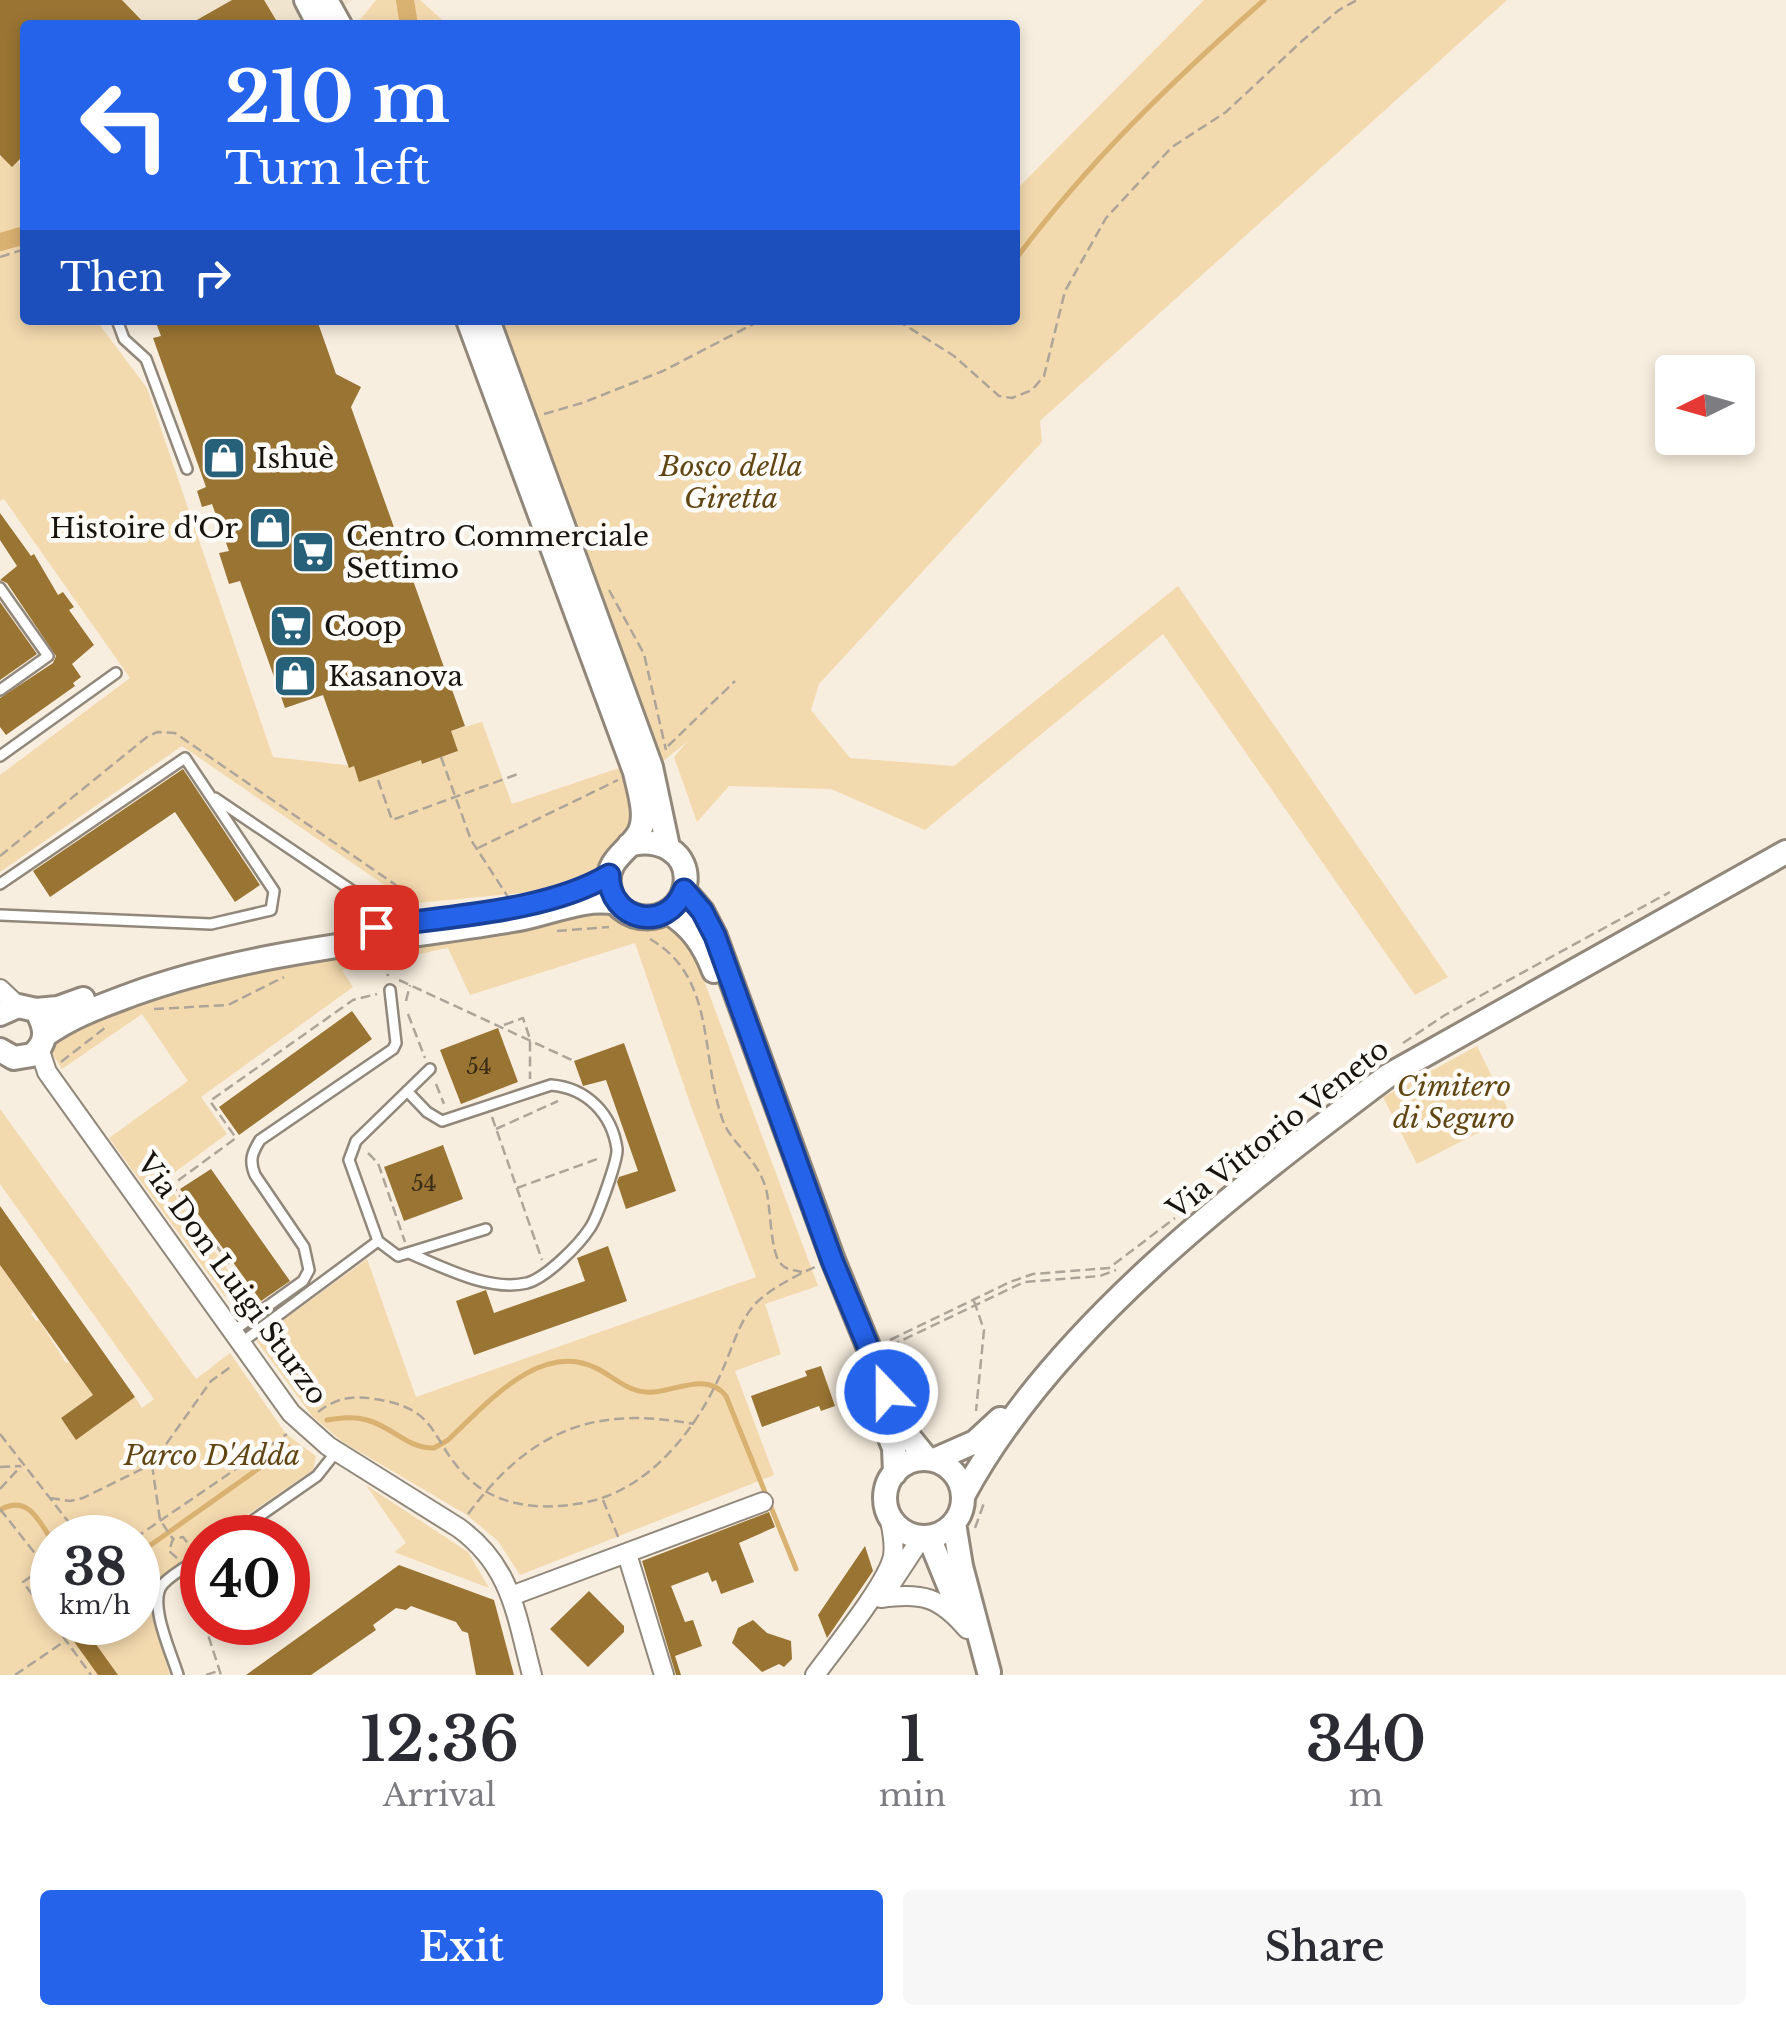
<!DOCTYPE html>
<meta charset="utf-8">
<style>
body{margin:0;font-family:"Libre Baskerville",serif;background:#f7f7f7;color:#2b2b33;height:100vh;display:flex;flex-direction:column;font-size:38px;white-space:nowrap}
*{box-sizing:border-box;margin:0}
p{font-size:32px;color:#7c7c81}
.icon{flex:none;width:55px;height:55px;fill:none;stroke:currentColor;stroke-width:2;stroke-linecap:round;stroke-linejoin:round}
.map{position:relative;height:1675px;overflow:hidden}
.details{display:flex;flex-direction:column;background:#fff;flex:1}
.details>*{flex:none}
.guide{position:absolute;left:20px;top:20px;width:1000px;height:305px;border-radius:10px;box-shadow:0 5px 15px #0003;background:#2563eb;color:#fff;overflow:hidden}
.needle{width:65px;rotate:265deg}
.buttons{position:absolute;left:1655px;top:355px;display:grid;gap:20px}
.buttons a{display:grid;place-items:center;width:100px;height:100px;border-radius:10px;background:#fff;box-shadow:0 5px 15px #0003;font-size:50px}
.speed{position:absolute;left:30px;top:1515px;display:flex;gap:20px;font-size:50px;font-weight:700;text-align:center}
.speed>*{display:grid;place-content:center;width:130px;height:130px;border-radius:50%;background:#fff;box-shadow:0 5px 15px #0003;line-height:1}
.speed small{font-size:25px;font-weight:400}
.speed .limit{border:15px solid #d22;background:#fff;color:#111}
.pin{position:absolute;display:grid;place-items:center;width:85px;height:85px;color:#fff;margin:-42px;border-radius:20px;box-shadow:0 5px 15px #0006}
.me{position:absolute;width:110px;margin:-55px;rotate:338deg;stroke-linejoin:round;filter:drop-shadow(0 0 8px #0008)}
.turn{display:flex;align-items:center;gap:35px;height:210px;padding:0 40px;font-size:45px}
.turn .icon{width:130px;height:130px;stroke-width:2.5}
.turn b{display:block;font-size:70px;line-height:85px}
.then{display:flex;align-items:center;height:95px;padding:0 40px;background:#0003;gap:20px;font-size:38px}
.eta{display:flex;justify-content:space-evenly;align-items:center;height:170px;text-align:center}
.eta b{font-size:60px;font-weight:600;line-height:70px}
.action{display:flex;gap:20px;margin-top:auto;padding:20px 40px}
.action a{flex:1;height:115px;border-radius:10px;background:#2563eb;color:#fff;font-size:40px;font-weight:600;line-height:115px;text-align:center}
.action a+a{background:#f7f7f7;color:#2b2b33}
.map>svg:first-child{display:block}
</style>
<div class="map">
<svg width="1786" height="1675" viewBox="0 0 1786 1675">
<rect width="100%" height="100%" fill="#f8eedf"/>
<path fill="#f1e4ce" d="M0,0H352L346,5L340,25H25Z"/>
<path fill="#f3d9ae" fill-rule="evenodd" d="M376,0H420L448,25H356Z
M1204,0H1507L1040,421L1042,442L819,684L811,710L850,758L954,766L1178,586L1448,977L1415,995L1163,634L925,830L831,789L729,786L697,822L674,757L688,741L661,763L496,320H1015V191Z
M16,153L20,167L25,166V320H96L147,388L273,757L354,766L359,781L416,744L423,764L457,752L451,731L482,722L512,804L625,766L636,824C622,843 605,853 595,875L540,891L397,905L396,893L182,746L0,872V775L130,678L4,499L0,501V157Z
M608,910L668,923L689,940L818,1286L765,1304L781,1354L735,1371L774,1475L520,1575L498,1541L467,1515L343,1442L312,1416L256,1340L367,1259L416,1397L756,1277L692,1109L635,943L470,995L448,948L342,970L353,987L201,1097L227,1134L164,1180L240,1287L225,1297L109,1138L188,1081L142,1014L62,1069L51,1052L55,1039L70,1028L159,991L305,958Z
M1477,1046L1511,1116L1417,1164L1383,1097Z
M0,1109L196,1379L230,1353L286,1434L316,1456L313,1470L215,1537L202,1538V1547L154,1583L149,1603L170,1675H0V1265L33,1312L31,1314L36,1321L39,1320L66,1363L69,1362L93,1395L61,1418L76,1439L135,1397L142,1408L154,1399L0,1184ZM52,1538H138V1622H52Z
M366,1485L468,1552L489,1588L394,1552L406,1543Z"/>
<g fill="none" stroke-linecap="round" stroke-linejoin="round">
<path stroke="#d9b170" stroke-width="5" d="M1015,260C1087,163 1174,79 1264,0
M327,1420C340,1418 354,1416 367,1420C393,1427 406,1448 434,1448L448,1440C485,1406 541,1338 598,1369C617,1379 630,1394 654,1392C677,1390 708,1372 726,1396L796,1569
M0,1510C27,1494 39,1520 52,1541
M138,1554L289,1447"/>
<path stroke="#d9b170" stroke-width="18" d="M405,0L409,25
M0,242L25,235"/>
</g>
<path fill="#997433" d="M0,0H122L146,25H25V154L12,167L0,155Z
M232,0H264L279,25H188Z
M155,320H317L336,374L361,387L351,407L465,726L451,731L458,751L422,764L421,760L359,782L354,766L349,768L323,695L285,708L240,581L229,584L219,553L229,551L212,504L202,507L197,491L206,487L153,338L161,336Z
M0,513L31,556L34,554L58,595L63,592L74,607L69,610L94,645L72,664L81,677L73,683L75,686L6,735L0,727V698L53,663L56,656L7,583L0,580L17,566L0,540Z
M0,602L37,654L0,680Z
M183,769L260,885L235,902L175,812L50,897L33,871Z
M352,1011L372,1039L239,1135L219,1107Z
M498,1028L518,1082L461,1104L440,1050Z
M624,1043L676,1191L626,1209L617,1182L619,1177L638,1171L606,1080L583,1086L574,1061Z
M443,1145L463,1199L404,1221L384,1167Z
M211,1169L290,1281L261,1301L180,1189Z
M0,1206L135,1397L76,1440L61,1418L93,1395L0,1265Z
M608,1246L627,1301L474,1355L456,1301L486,1290L494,1313L585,1281L577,1258Z
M821,1366L835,1406L821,1411L819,1406L762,1427L751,1396L807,1376L805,1371Z
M769,1512L775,1527L739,1543L754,1582L721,1594L716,1580L712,1582L708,1572L671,1586L685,1622L693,1620L702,1646L675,1656L681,1675H676L642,1561Z
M865,1546L873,1571L827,1638L818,1615Z
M399,1565L494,1600L514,1675H476L468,1633L462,1631L456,1622L411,1606L406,1610L396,1608L373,1625L376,1630L311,1675H246Z
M589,1591L624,1626V1632L588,1667L550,1629Z
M753,1620L767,1633L791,1641L792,1659L784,1667L779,1664L762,1672L732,1643L738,1628Z
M60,1622H80L118,1675H98Z"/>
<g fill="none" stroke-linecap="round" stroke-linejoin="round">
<g stroke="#91887b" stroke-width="14">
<path id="service" d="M117,320L124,339L146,359L187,469
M0,588L48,656L0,690
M0,756L116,673
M215,798L363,898
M0,884L185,758L274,891L271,910L211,924L0,915
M430,1069L356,1141L349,1160L378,1241L398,1256L486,1229
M407,1091L427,1112L442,1121L551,1085C587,1088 612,1114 617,1149C618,1160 597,1218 590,1228C579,1245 546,1278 527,1283C489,1292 443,1267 409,1253
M233,1331L303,1281L309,1270L304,1247L255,1175C249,1160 252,1153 260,1140L393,1049L396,1043L390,990
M242,1342L378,1241
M228,1538L317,1476L336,1452
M178,1675C172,1654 147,1602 163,1584C173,1573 190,1565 202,1556"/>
</g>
<g stroke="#91887b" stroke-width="22">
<path id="minor" d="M0,989L18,1006
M39,1048L47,1072L291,1413L328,1446L459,1528C512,1567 516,1615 532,1675
M627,1554L664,1675
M891,1584L922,1537
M511,1596L763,1502
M881,1598C922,1592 940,1597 967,1629
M815,1675C833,1650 888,1583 893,1556C895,1543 892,1529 889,1516"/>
</g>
<g stroke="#91887b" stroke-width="28">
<path id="tertiary" d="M306,0L319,25
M326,0L340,25
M468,320L635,772C639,791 648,816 639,833C628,852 606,859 609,885C615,928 677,928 685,886C691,852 657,836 629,845
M488,320L651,767L668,847
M684,890L702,911L715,936L833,1260L901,1427L927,1459
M668,912C692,927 704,945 714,971
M36,1010L58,1008L83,999
M0,1014L18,1006L36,1010C46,1027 49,1042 32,1055L14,1058L0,1050
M44,1036C72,1016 101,1006 133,994C255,950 386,941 513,920C547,915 583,896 617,903
M880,1413L894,1448L895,1473
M885 1498a39 39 0 1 1 78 0a39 39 0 1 1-78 0Z
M934,1460L975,1442L1000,1419
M963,1496C1053,1328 1239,1188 1389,1075L1786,852
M954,1523L961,1566L989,1672
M929,1537L960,1613"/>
</g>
<path stroke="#ada599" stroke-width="2.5" stroke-dasharray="10 5" stroke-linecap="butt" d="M0,257L25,249
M897,320L954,356L999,396L1012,398L1032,390L1044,376L1065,291L1106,218L1172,147L1226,112L1302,41L1339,10L1357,0
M544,414L582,403L663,371L761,320
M609,590L644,654L666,750
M668,746L735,681
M441,757L471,840L510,900
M378,780L392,820L518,774
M478,848L618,780
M0,856L147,737L157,732L175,733L403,890L412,912
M557,931L609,927
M650,939C716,977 700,1054 722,1118C730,1144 757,1156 766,1189C771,1207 770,1253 781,1264C786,1270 794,1270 802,1272
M386,959L388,976
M399,980L574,1061
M406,1001L410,985
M154,1009L228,1005L284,977
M408,1014L425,1058
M504,1025L523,1018L530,1039V1079
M1403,1043L1445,1015L1670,892
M61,1062L106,1027
M436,1084L444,1104
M1333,1090L1350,1077
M492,1117L542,1260
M496,1129L558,1101
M368,1153L378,1163L405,1242
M517,1188L600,1158
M256,1300L172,1185L236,1138L210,1101L353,1000L377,994
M974,1301L984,1330L976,1411
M890,1340L1010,1282L1033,1274L1109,1268L1175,1218
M890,1346L1024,1282L1100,1276L1116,1270
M318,1412C336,1398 352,1395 375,1399C442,1409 429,1442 469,1479C498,1506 539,1510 576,1504C646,1495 696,1431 722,1371C732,1349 739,1321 756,1303C770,1289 797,1275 815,1267
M0,1434L81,1538
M152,1465L160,1520L173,1539
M0,1467L21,1466
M0,1489L21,1466
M50,1498L70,1501L83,1498L152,1464L211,1381L232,1366
M603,1500L619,1539
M0,1509L52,1575
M468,1514C530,1431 592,1405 694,1424
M975,1528L984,1503
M135,1538L287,1434
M177,1558L169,1551L173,1539L183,1537L190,1546
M43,1568L23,1582L52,1622
M191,1581L202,1617
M138,1587L146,1585
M204,1622L221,1675
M54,1624L91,1675
M15,1675L65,1641
M206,1675L218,1671"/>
<use href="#service" stroke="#fff" stroke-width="9"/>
<use href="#minor" stroke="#fff" stroke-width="18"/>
<use href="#tertiary" stroke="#fff" stroke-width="22"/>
</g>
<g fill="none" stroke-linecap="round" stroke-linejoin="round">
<g stroke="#184099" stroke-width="25">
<path id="route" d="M376,927C447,916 547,912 609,875C609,921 667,934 684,890L702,911L715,936L832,1260L887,1392"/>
</g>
<use href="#route" stroke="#2563eb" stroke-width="18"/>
</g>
<defs>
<g id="shop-square" transform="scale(2.25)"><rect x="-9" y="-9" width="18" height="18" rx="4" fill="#276179" stroke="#fefcf9"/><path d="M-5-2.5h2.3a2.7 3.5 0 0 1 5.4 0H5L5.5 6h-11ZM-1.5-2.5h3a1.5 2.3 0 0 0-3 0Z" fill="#fff"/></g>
<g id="supermarket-square" transform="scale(2.25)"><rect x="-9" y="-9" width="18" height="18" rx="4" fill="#276179" stroke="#fefcf9"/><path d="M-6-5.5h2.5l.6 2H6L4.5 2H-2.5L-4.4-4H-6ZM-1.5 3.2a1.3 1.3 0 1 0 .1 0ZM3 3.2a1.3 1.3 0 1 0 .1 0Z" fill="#fff"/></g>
</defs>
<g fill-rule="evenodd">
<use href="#shop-square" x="224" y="458"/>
<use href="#shop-square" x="270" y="528"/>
<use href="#supermarket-square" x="313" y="552"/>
<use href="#supermarket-square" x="291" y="626"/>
<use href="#shop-square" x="295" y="676"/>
</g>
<g text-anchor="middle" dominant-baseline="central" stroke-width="9" stroke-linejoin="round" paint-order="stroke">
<g font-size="22" fill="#382b17">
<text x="479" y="1066">54</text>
<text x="424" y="1183">54</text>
</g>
<g font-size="28" fill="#17130e" stroke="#fefcf9" text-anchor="start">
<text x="256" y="458">Ishuè</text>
<text x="238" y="528" text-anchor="end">Histoire d'Or</text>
<text x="346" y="536">Centro Commerciale<tspan x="346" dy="32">Settimo</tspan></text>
<text x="324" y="626">Coop</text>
<text x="328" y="676">Kasanova</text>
</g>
<g font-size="28" font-style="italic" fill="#614614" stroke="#fefcf9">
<text x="731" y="466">Bosco della<tspan x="731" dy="32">Giretta</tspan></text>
<text x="1454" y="1086">Cimitero<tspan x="1454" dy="32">di Seguro</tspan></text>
<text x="212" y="1455">Parco D'Adda</text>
</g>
<g font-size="28" fill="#17130e" stroke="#fefcf9">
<text transform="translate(1278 1129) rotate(-38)">Via Vittorio Veneto</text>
<text transform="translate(232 1279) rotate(54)">Via Don Luigi Sturzo</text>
</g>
</g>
</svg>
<div class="buttons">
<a><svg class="needle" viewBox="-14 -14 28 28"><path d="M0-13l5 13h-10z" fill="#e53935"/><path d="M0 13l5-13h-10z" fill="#7c7c81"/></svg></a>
</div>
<div class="speed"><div>38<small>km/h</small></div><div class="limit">40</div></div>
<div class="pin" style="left:376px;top:927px;background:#d93025"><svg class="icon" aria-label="arrive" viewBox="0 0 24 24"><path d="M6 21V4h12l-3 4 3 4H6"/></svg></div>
<svg class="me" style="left:887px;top:1392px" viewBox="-20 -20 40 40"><circle r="17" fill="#2563eb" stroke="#fff" stroke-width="3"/><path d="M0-11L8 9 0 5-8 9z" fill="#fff"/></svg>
<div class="guide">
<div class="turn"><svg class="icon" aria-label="left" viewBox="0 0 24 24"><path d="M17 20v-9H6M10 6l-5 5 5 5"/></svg><div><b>210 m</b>Turn left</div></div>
<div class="then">Then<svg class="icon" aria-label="right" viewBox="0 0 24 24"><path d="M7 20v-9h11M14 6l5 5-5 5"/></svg></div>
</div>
</div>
<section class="details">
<div class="eta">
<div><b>12:36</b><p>Arrival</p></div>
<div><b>1</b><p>min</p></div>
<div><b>340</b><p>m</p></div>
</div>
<div class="action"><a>Exit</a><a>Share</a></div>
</section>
